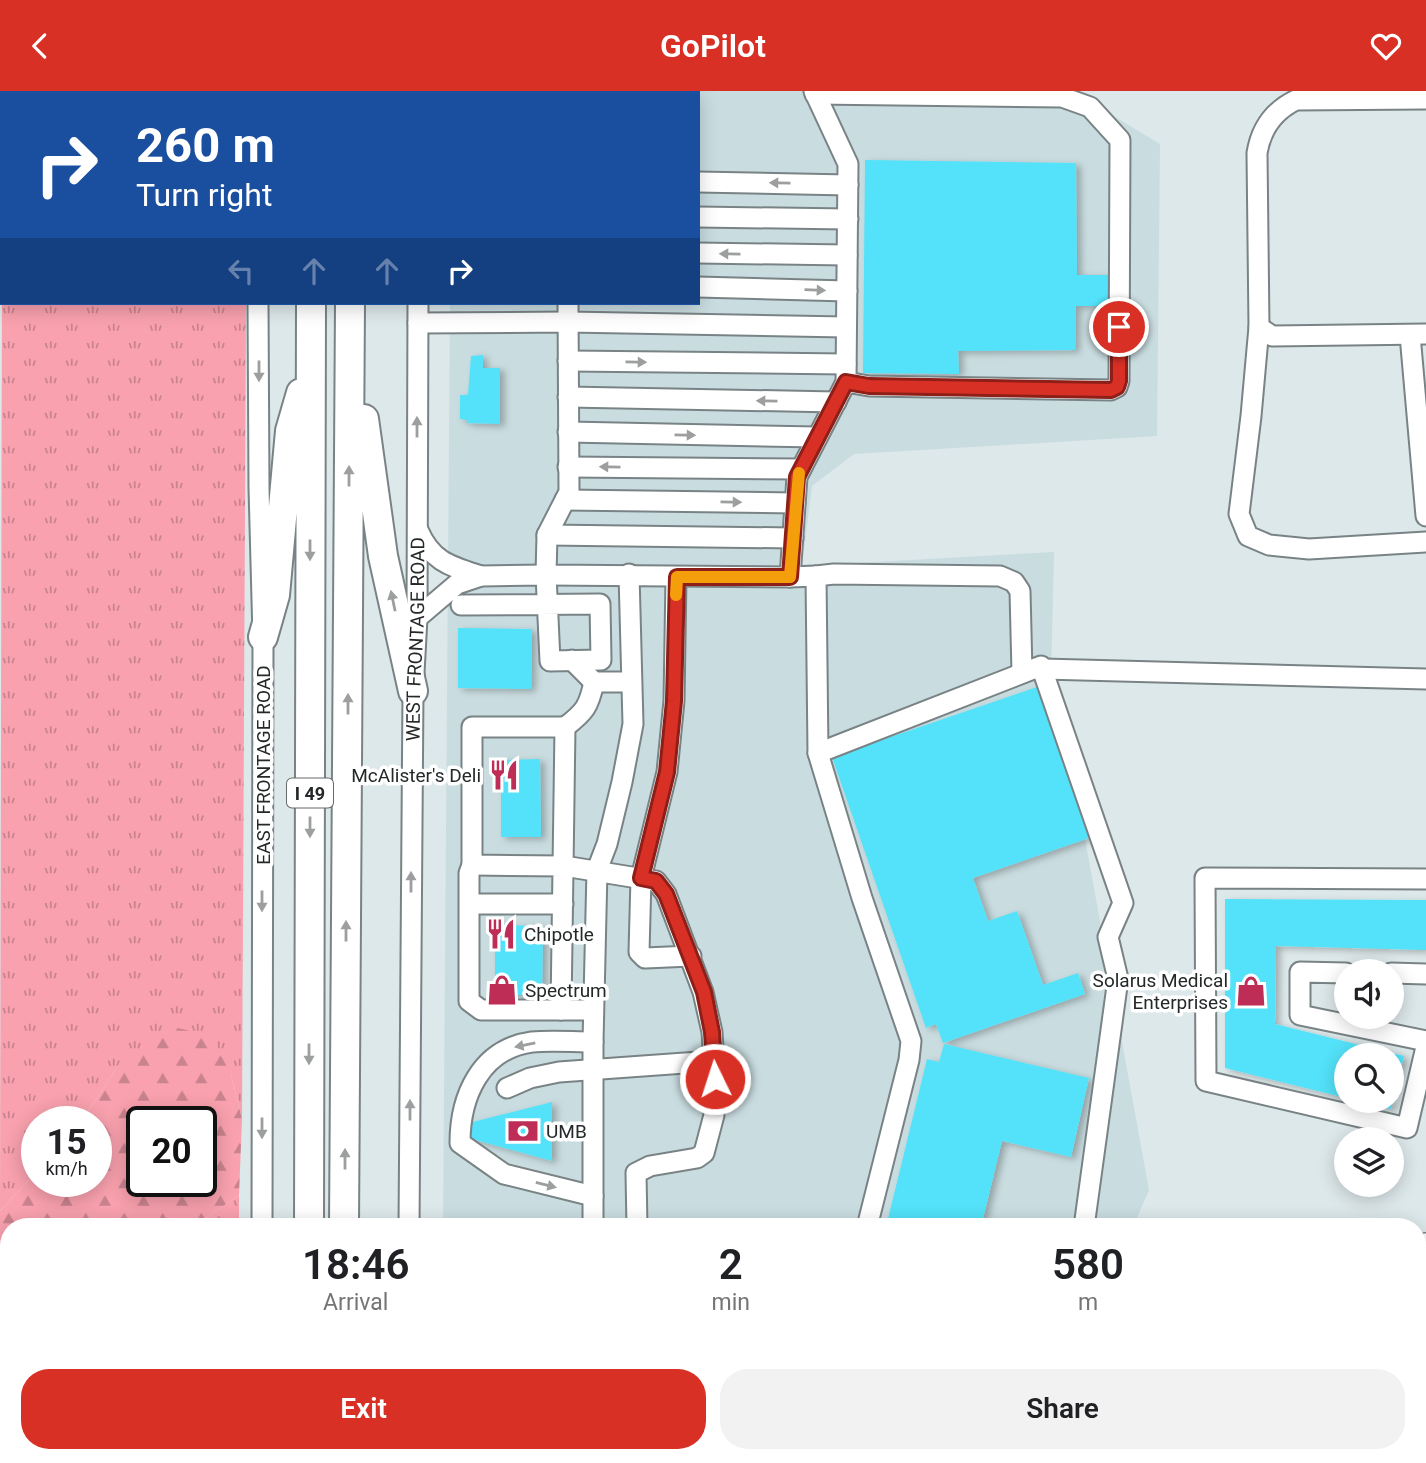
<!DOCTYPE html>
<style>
body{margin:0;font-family:Roboto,sans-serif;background:#f2f2f2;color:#202124;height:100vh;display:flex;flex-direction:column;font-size:26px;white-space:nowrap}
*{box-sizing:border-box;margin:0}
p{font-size:23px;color:#757577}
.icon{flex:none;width:38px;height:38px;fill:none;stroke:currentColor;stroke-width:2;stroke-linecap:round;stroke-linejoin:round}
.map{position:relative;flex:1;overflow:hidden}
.sheet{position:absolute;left:0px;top:1127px;width:1426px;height:245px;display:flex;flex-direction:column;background:#fff;border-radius:28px 28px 0 0;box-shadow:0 4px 18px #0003}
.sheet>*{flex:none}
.top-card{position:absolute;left:0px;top:0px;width:700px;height:214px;box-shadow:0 4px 18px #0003;background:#1a4fa0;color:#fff;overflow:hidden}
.tools{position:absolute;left:1334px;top:868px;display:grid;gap:14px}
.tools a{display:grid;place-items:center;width:70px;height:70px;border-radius:50%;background:#fff;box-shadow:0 4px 18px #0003;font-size:35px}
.speed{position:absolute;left:21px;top:1015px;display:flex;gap:14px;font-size:35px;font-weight:700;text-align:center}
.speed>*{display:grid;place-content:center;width:91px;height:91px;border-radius:50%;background:#fff;box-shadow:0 4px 18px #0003;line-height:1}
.speed small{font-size:18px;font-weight:400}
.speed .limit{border:4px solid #111;border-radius:10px;background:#fff;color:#111}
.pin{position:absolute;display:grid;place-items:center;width:60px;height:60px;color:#fff;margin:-30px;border:4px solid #fff;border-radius:50%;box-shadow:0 2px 7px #0007}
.me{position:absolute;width:77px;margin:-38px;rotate:356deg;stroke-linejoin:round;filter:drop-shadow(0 0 5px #0008)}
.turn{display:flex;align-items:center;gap:24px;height:147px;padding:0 21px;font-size:32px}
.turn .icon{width:91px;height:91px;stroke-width:2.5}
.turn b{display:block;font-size:49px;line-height:60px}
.lanes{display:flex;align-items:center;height:66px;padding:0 21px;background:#0003;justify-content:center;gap:35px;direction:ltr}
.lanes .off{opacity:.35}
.eta{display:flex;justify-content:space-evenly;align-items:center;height:119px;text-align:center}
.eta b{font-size:42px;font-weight:600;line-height:49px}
.primary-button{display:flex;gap:14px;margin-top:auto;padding:14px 21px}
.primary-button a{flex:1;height:80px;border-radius:28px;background:#d93025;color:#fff;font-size:28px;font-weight:600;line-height:80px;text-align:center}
.primary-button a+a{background:#f2f2f2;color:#202124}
header{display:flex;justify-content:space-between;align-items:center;height:91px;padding:0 21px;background:#d93025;color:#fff;font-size:32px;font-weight:600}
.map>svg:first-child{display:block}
</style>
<header><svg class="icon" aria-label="back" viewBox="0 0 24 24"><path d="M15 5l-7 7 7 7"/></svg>GoPilot<svg class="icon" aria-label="heart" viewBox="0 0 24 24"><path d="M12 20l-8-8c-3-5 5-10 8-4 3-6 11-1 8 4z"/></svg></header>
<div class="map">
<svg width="1426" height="1372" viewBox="0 0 1426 1372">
<defs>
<pattern id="grass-tufts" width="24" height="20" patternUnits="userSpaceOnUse" patternTransform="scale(1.75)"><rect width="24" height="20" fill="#f9a1ae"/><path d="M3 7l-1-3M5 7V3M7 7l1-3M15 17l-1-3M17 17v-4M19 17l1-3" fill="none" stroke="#c9838e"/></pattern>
<pattern id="forest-firs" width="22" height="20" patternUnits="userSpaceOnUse" patternTransform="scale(1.75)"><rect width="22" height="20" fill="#f9a1ae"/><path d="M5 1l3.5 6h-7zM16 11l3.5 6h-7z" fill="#c9838e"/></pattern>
<filter id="shadow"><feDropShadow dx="4.5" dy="2.5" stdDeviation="3.5" flood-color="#0004"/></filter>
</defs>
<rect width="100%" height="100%" fill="#dde8ea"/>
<path fill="#c9dce0" d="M451,0H1072L1160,53L1157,345L854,363L812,395L802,475L1054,461L1051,585L1060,611L1149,1099L1133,1136H443L450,212H698V2Z
M442,1363H1037L1033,1372H442Z"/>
<path fill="url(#grass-tufts)" d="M2,153V212H246L242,1028L231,984L120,972L81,1031H37V1080L0,1120Z
M239,1104V1136H194Z
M173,1363H238V1372H173Z"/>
<path fill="url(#forest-firs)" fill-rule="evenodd" d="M0,0H151L2,2L0,155Z
M177,937L212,944L231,984L242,1028L239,1104L194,1136H9V1363H173V1372H0V1120L37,1080V1090H96V1031H81L120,972ZM142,1031H201V1090H142Z"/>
<path fill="#53e2f9" filter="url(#shadow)" d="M865,69L1076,72L1077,184H1113V215H1076L1075,259L958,260L959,283L863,282Z
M483,264V277H500V333L467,332V329L460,328V304H468L471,265Z
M458,537L532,538L531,598L458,597Z
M1040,595L1092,746L973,787L988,830L1017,820L1043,894L1078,882L1085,903L943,952L936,933L926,937L832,666Z
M540,668L541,746H501V669Z
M1225,808L1426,809V859L1276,855L1275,933L1404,965L1391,1018L1362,1011L1391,1010V964H1346V1007L1225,977Z
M495,834L543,835L542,904H495Z
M944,953L1089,987L1071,1066L1002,1050L981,1136H886L927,968L939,971Z
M552,1011V1070L454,1043L453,1036Z
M1418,1319L1426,1328V1342L1418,1351Z
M829,1363H945L962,1368L961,1372H832L828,1371Z"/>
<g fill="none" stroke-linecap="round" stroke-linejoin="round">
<path stroke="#b8c2c3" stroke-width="19" stroke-dasharray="19 10" stroke-linecap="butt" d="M1305,1363L1313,1372
M1336,1363L1344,1372"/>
<g stroke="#798385" stroke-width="23">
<g id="minor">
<path d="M205,0L206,2"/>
<path d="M224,0L225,2"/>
<path d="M258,0V2"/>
<path d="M416,0V2"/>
<path d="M583,0V2"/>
<path d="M814,0L848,73L846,291L797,386L790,486L816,485L818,662L862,807L911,950L909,969L867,1136"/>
<path d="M543,2V0"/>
<path d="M622,2V0"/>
<path d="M815,3L1062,6L1090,16L1120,49L1119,290L1117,296L1111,299L869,295L846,291"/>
<path d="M1426,8L1296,9C1273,20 1261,38 1257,62L1259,236L1272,245L1426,243"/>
<path d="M698,91L848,94"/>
<path d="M698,126L848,128"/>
<path d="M698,162L847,164"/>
<path d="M698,196L847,200"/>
<path d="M258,212L259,397L263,546L262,1136"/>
<path d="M568,212L569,401L547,444L546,484L790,486"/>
<path d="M418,232L568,231L846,236"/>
<path d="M1259,236L1251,325L1239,423L1248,445L1269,454L1309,458L1426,451"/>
<path d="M1410,244L1426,425"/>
<path d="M568,270L846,273"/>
<path d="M568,306L836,311"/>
<path d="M568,341L817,346"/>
<path d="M568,376L801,378"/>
<path d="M565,409L795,412"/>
<path d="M418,439C432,471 450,475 481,485"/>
<path d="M547,444L793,447"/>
<path d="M816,485L834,483L1000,485L1014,491L1020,500L1022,582"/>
<path d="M676,486L674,610L667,681L641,787L639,861L645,867L691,865"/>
<path d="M417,527L457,493L481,485L546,484L550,570L601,569L600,513L461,514"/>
<path d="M572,569L594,591H631"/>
<path d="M1043,578L1426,588"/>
<path d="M565,636C585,621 589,615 594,591"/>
<path d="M818,662L1041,575L1123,812L1108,846L1118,888L1084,1136"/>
<path d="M472,774L469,782V910L481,919H593"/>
<path d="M1426,788L1205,787L1206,990L1407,1037L1426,956"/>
<path d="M470,813H563"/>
<path d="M1346,882L1300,881V924L1426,950"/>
<path d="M1391,882L1426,883"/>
<path d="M561,919L565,636H472V774L564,775L656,790L666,803L703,901L712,941L715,988L714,1024L704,1062L697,1067L650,1075L636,1082L637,1136"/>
<path d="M593,951C573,951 551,949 532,951C480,958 460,1006 460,1052L504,1083L593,1105"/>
<path d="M507,997L530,987L559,981L713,970"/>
<path id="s1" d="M409,1136L413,600L417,527L418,212"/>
<path d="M593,1136V951L597,779L607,753L622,691L633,633L629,483"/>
<path d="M1418,1250L1426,1242"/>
<path d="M1418,1279L1426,1288"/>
<path d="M1418,1302L1426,1311"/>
<path d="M547,1363L556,1372"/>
<path d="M774,1363L787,1372"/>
<path d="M1372,1363L1380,1372"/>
<path d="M1408,1363L1416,1372"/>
<path d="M262,1372V1363"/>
<path d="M567,1372L575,1363"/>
<path d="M613,1372L619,1364"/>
<path d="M807,1372L809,1363"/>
<path d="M992,1372L995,1363"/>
<path d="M1062,1372C1071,1363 1081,1365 1091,1372"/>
<path d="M1279,1372L1289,1363"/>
</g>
</g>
<g stroke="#798385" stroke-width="26">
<path id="major" d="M1418,1163L1426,1154
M1205,1372L1213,1363"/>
</g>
<g stroke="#798385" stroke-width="32">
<path id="highway" d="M312,2V0
M351,2V0
M364,328L383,465L413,600
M263,546L275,504L290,340L301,302
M309,1136L311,212
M344,1136L350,212
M308,1372V1363
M343,1372V1363
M406,1372L407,1363"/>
</g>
<use href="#minor" stroke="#fff" stroke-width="19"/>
<use href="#major" stroke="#fff" stroke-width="23"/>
<use href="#highway" stroke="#fff" stroke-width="28"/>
</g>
<defs><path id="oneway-solid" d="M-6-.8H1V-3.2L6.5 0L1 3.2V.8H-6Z" transform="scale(1.75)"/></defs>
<g fill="#9c9e9f">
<use href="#oneway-solid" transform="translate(780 92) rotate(-179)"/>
<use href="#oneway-solid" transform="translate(730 163) rotate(-179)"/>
<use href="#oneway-solid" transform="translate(815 199) rotate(2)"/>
<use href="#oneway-solid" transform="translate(636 271) rotate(1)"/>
<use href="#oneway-solid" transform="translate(259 280) rotate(90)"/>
<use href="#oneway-solid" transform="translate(767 310) rotate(-179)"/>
<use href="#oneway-solid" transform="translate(417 336) rotate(-90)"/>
<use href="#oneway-solid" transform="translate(685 344) rotate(1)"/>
<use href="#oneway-solid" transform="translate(610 376) rotate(-179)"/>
<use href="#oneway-solid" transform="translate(349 385) rotate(-90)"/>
<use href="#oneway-solid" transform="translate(731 411) rotate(1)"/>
<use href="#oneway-solid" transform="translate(310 459) rotate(90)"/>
<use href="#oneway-solid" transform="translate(393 510) rotate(-102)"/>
<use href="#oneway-solid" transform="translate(348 613) rotate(-90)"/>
<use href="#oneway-solid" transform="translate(310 736) rotate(90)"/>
<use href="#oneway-solid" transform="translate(411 791) rotate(-90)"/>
<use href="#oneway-solid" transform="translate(262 810) rotate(90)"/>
<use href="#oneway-solid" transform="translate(346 840) rotate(-90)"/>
<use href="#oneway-solid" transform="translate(525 954) rotate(168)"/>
<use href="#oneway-solid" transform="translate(309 963) rotate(90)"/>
<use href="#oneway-solid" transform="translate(410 1019) rotate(-90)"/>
<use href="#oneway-solid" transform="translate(262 1037) rotate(90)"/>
<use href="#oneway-solid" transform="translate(345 1068) rotate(-90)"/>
<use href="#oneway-solid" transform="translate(546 1094) rotate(14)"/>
</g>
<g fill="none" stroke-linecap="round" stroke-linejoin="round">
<g stroke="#8d1f18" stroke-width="18">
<path id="route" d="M715,988L712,941L704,901L666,803L656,790L641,787L667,681L674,610L677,486H790L797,386L846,291L869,295L1111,299L1117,296L1119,290V236"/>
</g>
<use href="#route" stroke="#d93025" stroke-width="12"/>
<path stroke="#f59e0b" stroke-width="12" d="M676,504L677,486H790L799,382"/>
</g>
<defs>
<g id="restaurant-bare" transform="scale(2.415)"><path d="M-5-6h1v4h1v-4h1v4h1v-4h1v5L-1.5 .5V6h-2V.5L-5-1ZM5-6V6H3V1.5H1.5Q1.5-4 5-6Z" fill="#bd2d55" stroke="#fff" stroke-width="2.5" paint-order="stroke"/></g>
<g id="shop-bare" transform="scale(2.415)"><path d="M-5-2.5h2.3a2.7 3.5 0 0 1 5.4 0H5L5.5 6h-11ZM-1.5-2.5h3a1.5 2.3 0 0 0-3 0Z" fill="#bd2d55" stroke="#fff" stroke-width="2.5" paint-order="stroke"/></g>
<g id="bank-bare" transform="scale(2.415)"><path d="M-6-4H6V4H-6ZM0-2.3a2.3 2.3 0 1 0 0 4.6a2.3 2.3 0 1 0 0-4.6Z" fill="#bd2d55" stroke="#fff" stroke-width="2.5" paint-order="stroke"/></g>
</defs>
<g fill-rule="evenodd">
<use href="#restaurant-bare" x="504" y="684"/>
<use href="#restaurant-bare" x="501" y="843"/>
<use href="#shop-bare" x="502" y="899"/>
<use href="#shop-bare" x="1251" y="900"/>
<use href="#bank-bare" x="523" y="1040"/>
</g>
<g text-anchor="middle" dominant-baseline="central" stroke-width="7" stroke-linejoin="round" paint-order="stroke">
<rect fill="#fff" stroke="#666869" stroke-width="2" x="287" y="687.5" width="46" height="29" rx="5"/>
<g font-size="18" font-weight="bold" fill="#242829">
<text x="310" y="702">I 49</text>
</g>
<g font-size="19" fill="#242829" stroke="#fff">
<text stroke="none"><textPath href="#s1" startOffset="588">WEST FRONTAGE ROAD</textPath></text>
<text transform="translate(263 674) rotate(-90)">EAST FRONTAGE ROAD</text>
</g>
<g font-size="19" fill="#242829" stroke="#fff" text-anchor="start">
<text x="481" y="684" text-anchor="end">McAlister's Deli</text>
<text x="524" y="843">Chipotle</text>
<text x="1228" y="889" text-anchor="end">Solarus Medical<tspan x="1228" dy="22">Enterprises</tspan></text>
<text x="525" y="899">Spectrum</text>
<text x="546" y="1040">UMB</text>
</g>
</g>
</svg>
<div class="tools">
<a><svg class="icon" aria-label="sound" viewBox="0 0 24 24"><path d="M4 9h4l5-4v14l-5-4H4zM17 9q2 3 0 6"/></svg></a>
<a><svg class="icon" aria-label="search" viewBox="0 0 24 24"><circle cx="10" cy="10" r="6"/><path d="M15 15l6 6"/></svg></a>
<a><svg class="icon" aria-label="layers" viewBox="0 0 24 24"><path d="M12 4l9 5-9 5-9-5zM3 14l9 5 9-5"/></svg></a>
</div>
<div class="speed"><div>15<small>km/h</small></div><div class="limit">20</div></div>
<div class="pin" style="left:1119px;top:236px;background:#d93025"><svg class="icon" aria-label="arrive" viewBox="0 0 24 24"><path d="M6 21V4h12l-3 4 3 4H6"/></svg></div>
<svg class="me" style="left:715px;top:988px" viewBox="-20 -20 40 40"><circle r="17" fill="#d93025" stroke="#fff" stroke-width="3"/><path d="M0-11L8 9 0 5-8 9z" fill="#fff"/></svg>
<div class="top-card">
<div class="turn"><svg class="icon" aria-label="right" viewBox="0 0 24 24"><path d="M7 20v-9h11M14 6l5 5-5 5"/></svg><div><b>260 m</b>Turn right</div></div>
<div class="lanes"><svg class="icon off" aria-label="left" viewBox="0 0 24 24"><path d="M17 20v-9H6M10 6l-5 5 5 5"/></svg><svg class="icon off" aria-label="ahead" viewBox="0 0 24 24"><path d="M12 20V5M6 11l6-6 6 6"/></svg><svg class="icon off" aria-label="ahead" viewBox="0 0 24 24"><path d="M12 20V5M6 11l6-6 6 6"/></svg><svg class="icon" aria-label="right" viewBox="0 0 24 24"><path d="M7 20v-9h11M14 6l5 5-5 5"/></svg></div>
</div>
<section class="sheet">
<div class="eta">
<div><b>18:46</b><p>Arrival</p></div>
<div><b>2</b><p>min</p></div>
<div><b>580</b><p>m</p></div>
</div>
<div class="primary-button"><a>Exit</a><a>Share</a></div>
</section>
</div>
